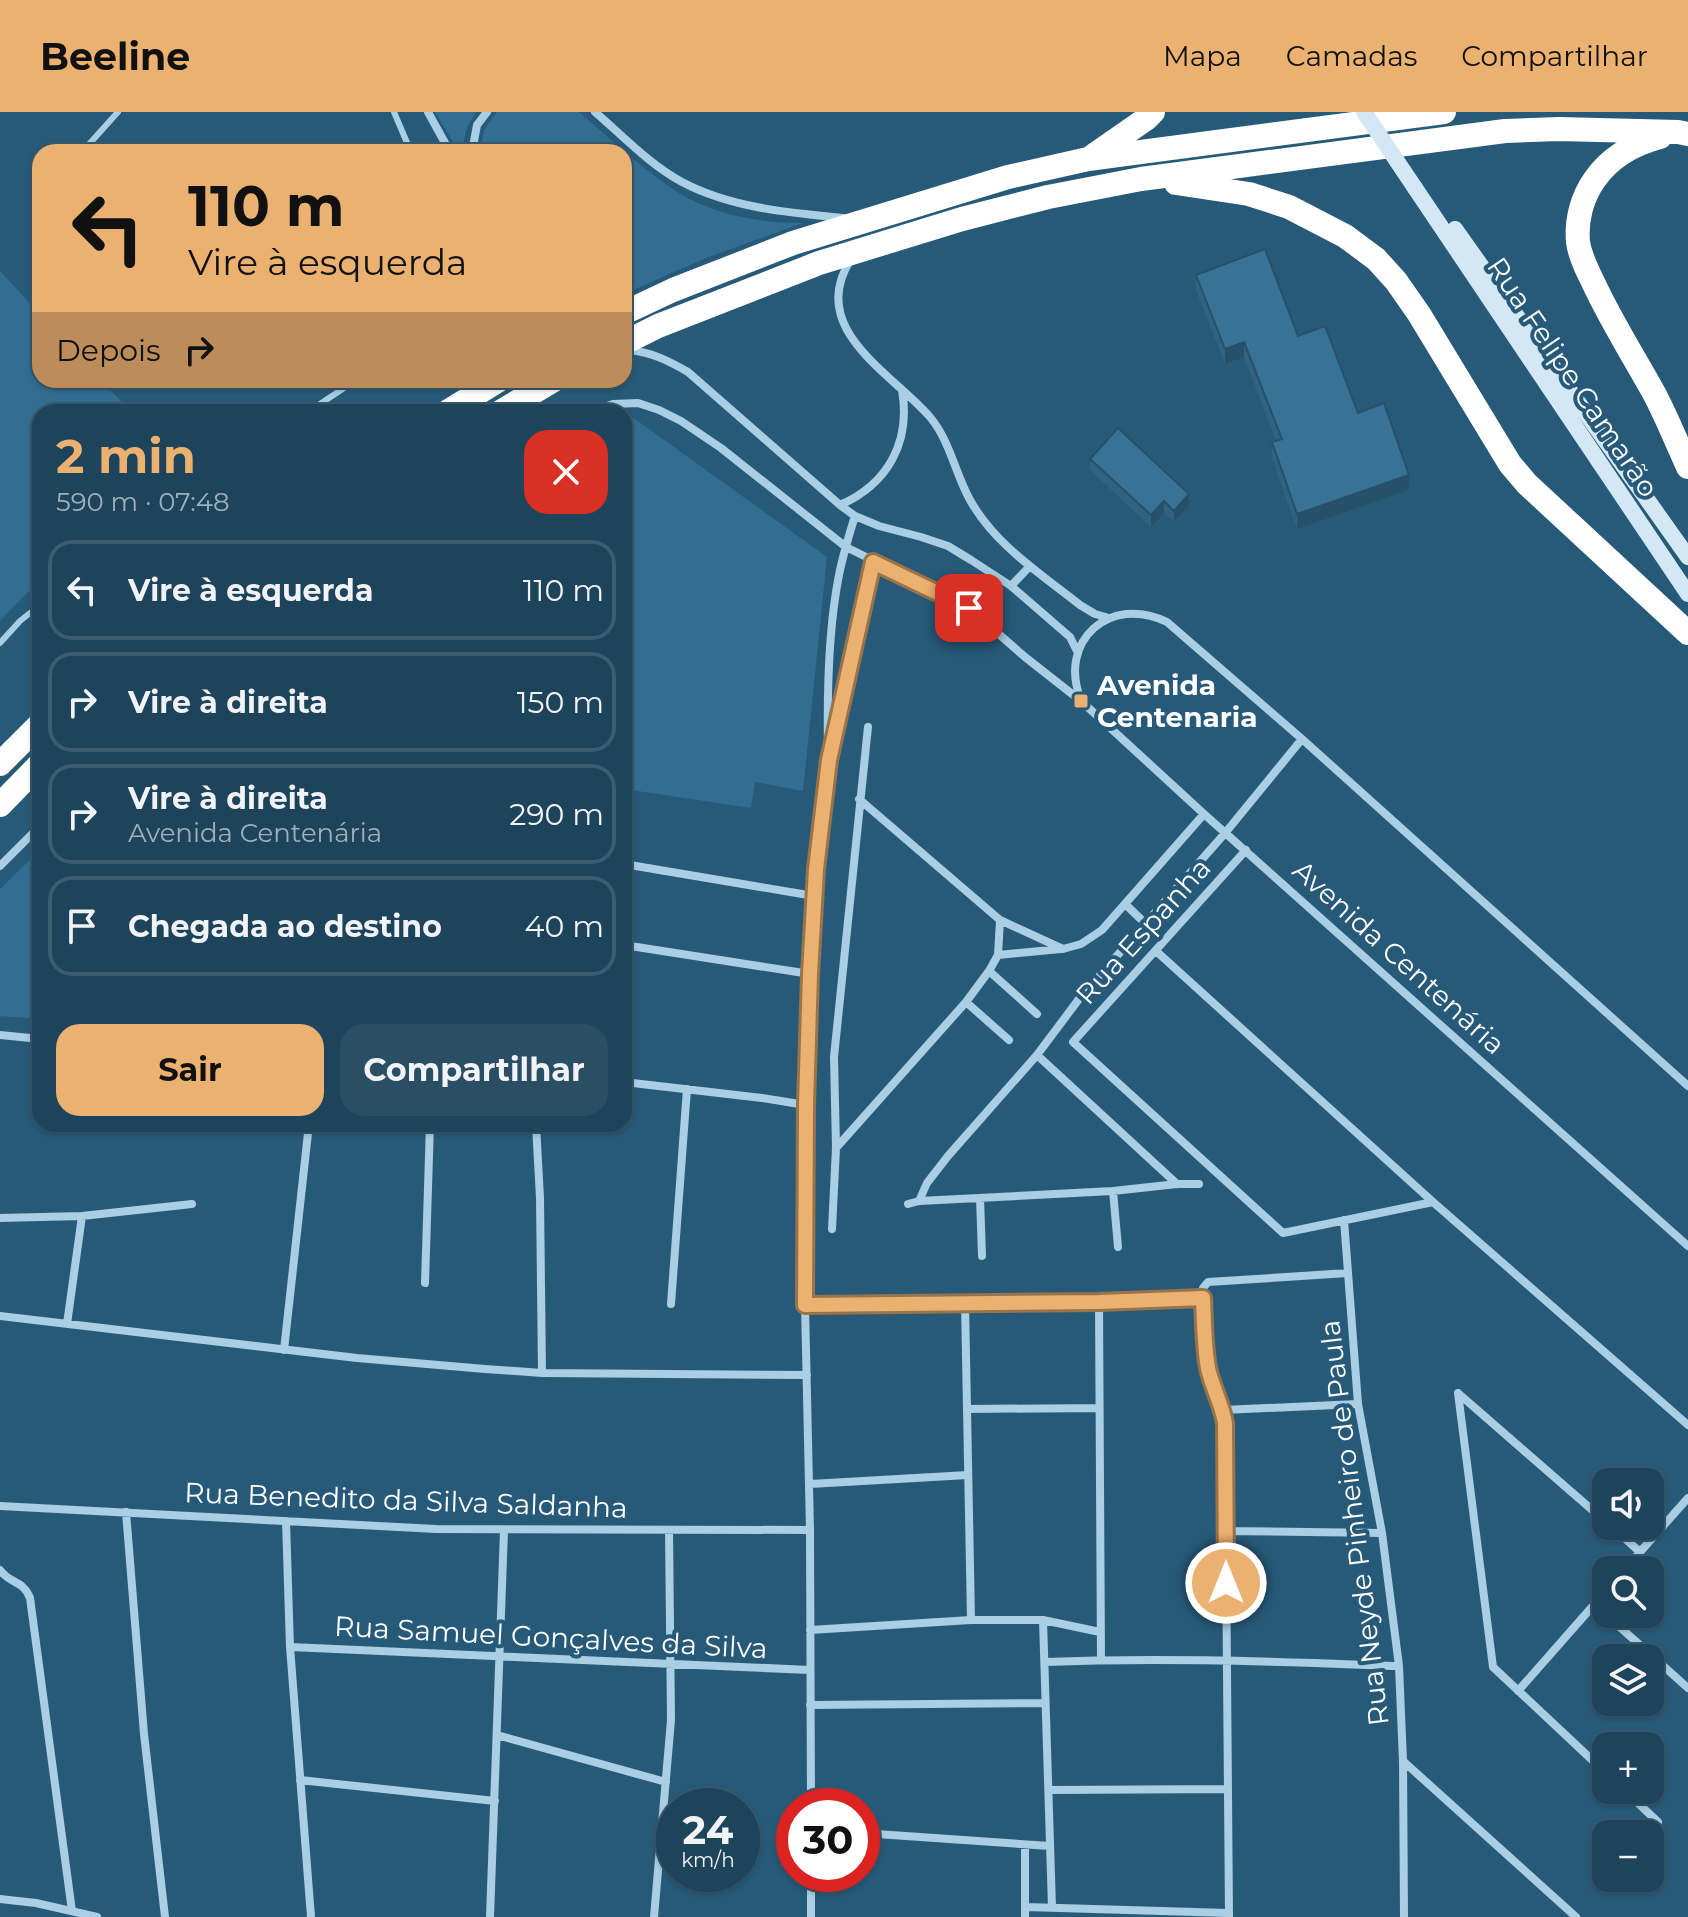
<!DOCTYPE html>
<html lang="pt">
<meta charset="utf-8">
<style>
body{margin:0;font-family:Montserrat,sans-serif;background:#2a4e64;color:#f1f3f6;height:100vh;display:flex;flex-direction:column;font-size:30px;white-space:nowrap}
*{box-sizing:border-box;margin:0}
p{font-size:26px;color:#a0b0bb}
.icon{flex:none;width:44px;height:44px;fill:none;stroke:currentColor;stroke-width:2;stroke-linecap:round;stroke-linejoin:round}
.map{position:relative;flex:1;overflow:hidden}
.sheet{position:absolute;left:32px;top:292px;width:600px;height:728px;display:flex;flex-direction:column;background:#1d445b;border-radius:24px;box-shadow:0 2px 6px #0004,0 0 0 2px #3b5c71}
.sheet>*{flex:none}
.guide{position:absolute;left:32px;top:32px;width:600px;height:244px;border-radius:24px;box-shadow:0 2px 6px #0004,0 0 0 2px #3b5c71;background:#ebb171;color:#111;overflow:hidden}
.controls{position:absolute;left:1592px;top:1356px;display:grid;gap:16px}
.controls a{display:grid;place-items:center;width:72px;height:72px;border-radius:16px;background:#1d445b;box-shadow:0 2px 6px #0004,0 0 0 2px #3b5c71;font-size:40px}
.speed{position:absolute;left:656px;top:1676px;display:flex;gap:16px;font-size:40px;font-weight:700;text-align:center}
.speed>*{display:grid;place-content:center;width:104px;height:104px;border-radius:50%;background:#1d445b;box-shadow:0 2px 6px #0004,0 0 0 2px #3b5c71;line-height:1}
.speed small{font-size:20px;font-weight:400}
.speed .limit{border:12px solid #d22;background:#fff;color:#111}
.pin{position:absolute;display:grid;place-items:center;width:68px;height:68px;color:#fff;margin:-34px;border-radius:16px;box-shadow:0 4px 12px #0006}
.me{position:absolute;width:88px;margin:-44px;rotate:0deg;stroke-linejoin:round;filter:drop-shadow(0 0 6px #0008)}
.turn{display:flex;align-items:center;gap:28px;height:168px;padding:0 24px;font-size:36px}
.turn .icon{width:104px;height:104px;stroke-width:2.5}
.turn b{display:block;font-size:56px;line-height:68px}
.then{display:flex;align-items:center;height:76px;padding:0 24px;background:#0003;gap:16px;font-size:30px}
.round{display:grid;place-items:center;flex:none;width:84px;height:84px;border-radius:24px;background:#2a4e64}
.summary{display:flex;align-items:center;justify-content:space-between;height:136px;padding:0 24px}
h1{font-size:48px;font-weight:700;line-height:60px;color:#ebb171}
.action{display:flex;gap:16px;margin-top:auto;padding:16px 24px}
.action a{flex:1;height:92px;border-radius:24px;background:#ebb171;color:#111;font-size:32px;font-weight:700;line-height:92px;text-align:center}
.action a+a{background:#2a4e64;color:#f1f3f6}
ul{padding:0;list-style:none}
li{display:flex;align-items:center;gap:24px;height:100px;margin:0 16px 12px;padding:0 8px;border:4px solid #3b5c71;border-radius:24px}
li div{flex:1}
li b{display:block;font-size:30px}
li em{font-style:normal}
header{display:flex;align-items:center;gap:48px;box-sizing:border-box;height:112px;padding:0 40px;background:#ebb171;color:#111}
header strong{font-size:38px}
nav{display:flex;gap:44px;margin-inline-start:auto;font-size:28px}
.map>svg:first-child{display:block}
</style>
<header>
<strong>Beeline</strong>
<nav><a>Mapa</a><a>Camadas</a><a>Compartilhar</a></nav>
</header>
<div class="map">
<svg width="1688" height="1805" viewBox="0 0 1688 1805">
<rect width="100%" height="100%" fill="#275a79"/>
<path fill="#326e91" d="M435,0H476L467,15L461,40H459Z
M497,0H579C607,24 634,49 664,71C704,101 754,111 803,111L706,146L624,182V40H479L485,16Z
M0,159L40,202V268H101L131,300H40V468L0,509Z
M624,306L635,307L827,445L803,679L755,670L751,696L624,677Z
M40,738V907L0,904V777Z"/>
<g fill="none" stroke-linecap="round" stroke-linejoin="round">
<path stroke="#aacee3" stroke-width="6" d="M394,0L411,40
M82,40L118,0
M308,300L356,268
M0,531L20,509L40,493"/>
<path stroke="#aacee3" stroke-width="8" d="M428,0L450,40
M595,0C623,24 650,53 682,70C731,96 790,101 844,106
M472,40L477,13L487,0
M851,147C806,217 891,260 930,305C950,329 955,361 970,388C995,433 1041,462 1080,493L1095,502L1109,506
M629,238C651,240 669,249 688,260L840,393L855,404L879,414L921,425L948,434L971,448L1011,474L1070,525L1078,541
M588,300L613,292L638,291L659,298L681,309L721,336L846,435L969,496L1025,545L1081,589L1204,702L1688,1134
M840,393C888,372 911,330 902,278
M1011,474L1030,454
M1081,588C1057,529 1110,482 1167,510L1302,627L1688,974
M828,635C827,579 828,518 839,463C843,443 849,423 855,404
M1246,738L1073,930L1283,1121L1433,1090
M624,752L814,784
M0,754L40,714
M1125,792L1146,812
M1000,808L1063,837L1081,832L1102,818L1204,702
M624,833L810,862
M1156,839L1433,1090L1688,1313
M998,843L1061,837
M989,859L1037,902
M966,890L1009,928
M0,923L40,927
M624,970L762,986L806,993
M536,1012L540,1086L542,1261
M836,1036L966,890L989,859L998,843L1000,808L859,687
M1177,1072L1037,943L1079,887L1226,720L1302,627
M1113,1079L1118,1135
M980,1086L982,1144
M919,1089L927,1071L948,1044L1037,943
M908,1092L919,1089L1113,1079L1177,1072H1199
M0,1106L82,1104L192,1092
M1344,1108L1358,1292L1382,1421L1399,1554L1403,1649L1404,1805
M832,1117L836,1036L834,945L868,615
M425,1171L430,1012
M1099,1190L1101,1548
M965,1191L971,1508
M671,1192L687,977
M805,1193L1099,1190L1203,1186
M0,1204L357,1246L485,1257L542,1261L807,1263
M67,1212L82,1104
M284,1238L309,1012
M1458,1281L1493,1555L1606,1661
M1459,1282L1606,1410
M967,1297L1099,1296
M1223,1298L1358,1292
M810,1372L968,1363
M0,1394L436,1417L810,1418
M126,1400L144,1622L165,1805
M286,1409L290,1535L311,1805
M1611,1414L1640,1440
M1227,1419L1382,1421
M0,1458C10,1472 23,1468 30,1486L72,1799
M1624,1458L1688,1386
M1594,1492L1688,1576
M1043,1508L1052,1795
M810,1518L971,1508H1043L1100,1520
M290,1535L810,1558
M1045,1550C1163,1545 1281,1550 1399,1554
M1518,1579L1606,1479
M810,1593L1045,1591
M497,1623L666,1670
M1403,1649L1576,1805
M300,1668L495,1689
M1049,1678L1227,1677
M1624,1678L1658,1710
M811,1694L810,1418L805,1193L806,993L810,862L814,784L829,648L873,450
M862,1721L1050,1734
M1025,1734V1805
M811,1762V1805
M0,1787L36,1791L97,1805
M1026,1795L1228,1801
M490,1805L504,1418
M654,1805L671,1608L669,1418
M1229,1805L1225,1311C1223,1297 1217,1287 1213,1274C1204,1248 1202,1204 1203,1176L1208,1170L1348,1161"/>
<path stroke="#d3e7f4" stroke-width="16" d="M1415,76L1688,482
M1455,117L1688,445"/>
<path stroke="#fff" stroke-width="24" d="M1660,25C1634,32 1611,44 1595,67C1582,85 1576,108 1578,130C1580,144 1587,158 1593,170C1611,209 1634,245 1655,283C1667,306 1677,331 1688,355
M1094,43L1146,7L1153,0
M1176,71L1249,82L1289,95L1345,124L1376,147L1396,169L1419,202L1510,352L1527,372L1688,521
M624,201L673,178L793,131L1008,65L1088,47L1444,0
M624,231L658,214L819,151L962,107L1048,85L1141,67L1505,19L1559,17L1678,20L1688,22
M447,300L499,268
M500,300L554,268
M0,652L40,612
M0,693L40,652"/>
<path stroke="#d3e7f4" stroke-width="16" d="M1364,0L1415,76"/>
</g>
<path fill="#306381" d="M1196,163L1298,224L1358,301L1409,378L1297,417L1272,346V330L1276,329L1244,245L1225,252L1196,178Z
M1090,347L1189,393L1174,410L1164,401L1151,415L1090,358Z"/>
<path fill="#275069" d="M1244,230V245L1225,252V237Z
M1409,363V378L1297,417V402Z
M1189,382V393L1174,410V399Z
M1164,389V401L1151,415V403Z"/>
<path fill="#387396" stroke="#275069" stroke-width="2" d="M1265,137L1298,224L1325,214L1358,301L1384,291L1409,363L1297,402L1272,330L1282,327L1244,230L1225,237L1196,163Z
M1118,316L1189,382L1174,399L1164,389L1151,403L1090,347Z"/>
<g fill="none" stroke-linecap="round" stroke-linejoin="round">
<g stroke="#997349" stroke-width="20">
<path id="route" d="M969,496L873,450L829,648L816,757L810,862L806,993L805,1193L1099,1190L1203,1186C1204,1209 1204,1234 1208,1256C1212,1275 1222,1292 1225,1311L1226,1471"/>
</g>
<use href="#route" stroke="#ebb171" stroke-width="14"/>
</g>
<rect fill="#ebb171" stroke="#275a79" stroke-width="3" x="1073" y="581" width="16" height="16" rx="4"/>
<g text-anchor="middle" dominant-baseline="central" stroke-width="8" stroke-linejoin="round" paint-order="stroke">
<g font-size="28" fill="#fff" stroke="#275a79">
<text transform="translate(1573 265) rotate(56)">Rua Felipe Camarão</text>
<text transform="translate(1143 819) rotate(-48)">Rua Espanha</text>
<text transform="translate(1399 845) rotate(42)">Avenida Centenária</text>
<text transform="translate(406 1388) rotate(2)">Rua Benedito da Silva Saldanha</text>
<text transform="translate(1354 1411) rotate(-97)">Rua Neyde Pinheiro de Paula</text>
<text transform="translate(551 1525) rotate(3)">Rua Samuel Gonçalves da Silva</text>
</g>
<g font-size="28" font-weight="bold" fill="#fff" stroke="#275a79" text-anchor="start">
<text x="1097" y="573">Avenida<tspan x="1097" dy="32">Centenaria</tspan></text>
</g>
</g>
</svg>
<div class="controls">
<a><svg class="icon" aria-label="sound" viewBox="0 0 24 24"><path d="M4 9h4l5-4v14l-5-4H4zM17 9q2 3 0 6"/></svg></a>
<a><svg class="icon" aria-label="search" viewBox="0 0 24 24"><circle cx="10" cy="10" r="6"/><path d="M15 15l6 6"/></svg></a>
<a><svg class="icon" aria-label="layers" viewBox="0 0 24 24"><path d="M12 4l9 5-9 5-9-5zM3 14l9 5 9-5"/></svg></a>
<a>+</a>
<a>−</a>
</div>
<div class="speed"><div>24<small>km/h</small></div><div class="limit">30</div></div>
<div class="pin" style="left:969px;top:496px;background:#d93025"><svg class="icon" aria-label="arrive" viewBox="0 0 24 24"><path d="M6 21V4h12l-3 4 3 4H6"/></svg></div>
<svg class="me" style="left:1226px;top:1471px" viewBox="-20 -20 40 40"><circle r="17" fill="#ebb171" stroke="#fff" stroke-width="3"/><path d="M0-11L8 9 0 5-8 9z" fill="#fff"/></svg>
<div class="guide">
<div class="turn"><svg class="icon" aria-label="left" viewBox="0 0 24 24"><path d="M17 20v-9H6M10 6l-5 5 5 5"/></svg><div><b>110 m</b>Vire à esquerda</div></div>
<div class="then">Depois<svg class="icon" aria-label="right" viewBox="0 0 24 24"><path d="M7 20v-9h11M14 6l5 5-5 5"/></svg></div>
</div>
<section class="sheet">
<div class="summary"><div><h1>2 min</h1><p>590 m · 07:48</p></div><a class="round" style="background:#d93025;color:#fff"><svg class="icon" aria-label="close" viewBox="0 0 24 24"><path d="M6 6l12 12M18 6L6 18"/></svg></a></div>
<ul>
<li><svg class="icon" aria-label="left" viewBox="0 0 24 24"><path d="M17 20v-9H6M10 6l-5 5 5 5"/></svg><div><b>Vire à esquerda</b></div><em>110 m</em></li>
<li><svg class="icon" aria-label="right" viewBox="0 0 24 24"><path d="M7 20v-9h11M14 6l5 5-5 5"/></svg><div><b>Vire à direita</b></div><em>150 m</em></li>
<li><svg class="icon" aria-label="right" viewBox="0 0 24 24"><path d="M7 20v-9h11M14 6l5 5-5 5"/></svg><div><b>Vire à direita</b><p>Avenida Centenária</p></div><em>290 m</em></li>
<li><svg class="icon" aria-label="arrive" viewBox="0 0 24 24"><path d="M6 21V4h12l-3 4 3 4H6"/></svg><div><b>Chegada ao destino</b></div><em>40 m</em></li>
</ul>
<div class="action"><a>Sair</a><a>Compartilhar</a></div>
</section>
</div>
